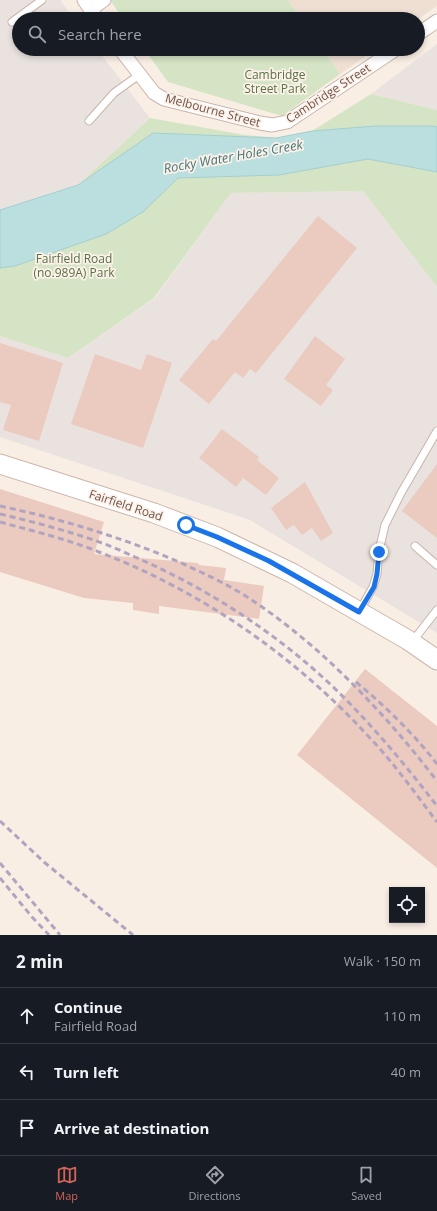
<!DOCTYPE html>
<meta charset="utf-8">
<style>
:root{--surface:#171b24;--page:#20242c;--text:#f1f3f6;--muted:#9ea1a6;--line:#363941;--accent:#d46358}
body{margin:0;font-family:"Open Sans",sans-serif;background:var(--page);color:var(--text)}
.controls{position:absolute;right:12px;bottom:12px;display:grid;overflow:hidden;border-radius:0px;box-shadow:0 2px 6px #0003}
.controls button{width:36px;height:36px;display:grid;place-items:center;padding:0;border:0;border-bottom:1px solid var(--line);background:var(--surface);color:var(--text);font:20px sans-serif}
.stop{position:absolute;width:12px;height:12px;margin:-9px;border:3px solid #1a73e8;border-radius:50%;background:#fff}
.stop.end{background:#1a73e8;border-color:#fff;box-shadow:0 1px 4px #0008}
.list{margin:0;padding:0;list-style:none}
h2{display:flex;justify-content:space-between;align-items:center;height:52px;margin:0;padding:0 16px;font-size:17px}
h2 small{font-size:13px;font-weight:400;color:var(--muted)}
.list li{display:grid;grid-template-columns:26px 1fr auto;gap:12px;align-items:center;box-sizing:border-box;height:56px;padding:0 16px;border-top:1px solid var(--line)}
.list b{display:block;font-size:15px;white-space:nowrap}
.list p{margin:0;font-size:13px;white-space:nowrap;color:var(--muted)}
.list em{font-size:13px;font-style:normal;color:var(--muted)}
.icon{flex:none;width:22px;height:22px;fill:none;stroke:currentColor;stroke-width:2;stroke-linecap:round;stroke-linejoin:round}
.map{position:relative;flex:none;width:437px;height:935px;overflow:hidden}
.search{position:absolute;background:var(--surface);box-shadow:0 2px 6px #0003;left:12px;right:12px;top:12px;height:44px;display:flex;align-items:center;gap:10px;box-sizing:border-box;padding:0 14px;border-radius:22px;color:var(--muted);font-size:15px}
.sheet{height:220px;background:var(--surface)}
nav{display:flex;justify-content:space-around;align-items:center;box-sizing:border-box;height:56px;border-top:1px solid var(--line);background:var(--surface);font-size:11px;color:var(--muted)}
nav a{display:grid;justify-items:center;gap:2px}
nav .on{color:var(--accent)}
.map>svg:first-child{display:block}
.residential{fill:#efdfd3}
.industrial{fill:#e9e2de}
.green{fill:#d5e4c4}
.water{fill:#bbdfdf;stroke:#a3cfd0}
.building{fill:#ebcabf}
.lines{fill:none;stroke-linecap:round;stroke-linejoin:round}
.service-casing{stroke:#c8b5ac;stroke-width:9}
.minor-casing{stroke:#c8b5ac;stroke-width:15}
.secondary-casing{stroke:#cdb6ad;stroke-width:21}
.service{stroke:#fff;stroke-width:7}
.minor{stroke:#fff;stroke-width:13}
.secondary{stroke:#fff;stroke-width:19}
.rail{stroke:#b0a4c0;stroke-width:3;stroke-dasharray:6 4;stroke-linecap:butt}
.route{stroke:#1a73e8;stroke-width:5}
.labels{text-anchor:middle;dominant-baseline:central;stroke-width:3.5;stroke-linejoin:round;paint-order:stroke}
.park-label{font-size:12px;fill:#597247;stroke:#fcf2e9}
.street-label{font-size:12px;fill:#6e544d;stroke:#fcf2e9}
.water-label{font-size:13px;font-style:italic;fill:#477678;stroke:#fcf2e9}
</style>
<div class="map">
<svg width="437" height="935" viewBox="0 0 437 935">
<rect width="100%" height="100%" fill="#f9eee4"/>
<path class="residential" d="M288 0H437V6L418 19H301Z
M323 49H376L340 74Z"/>
<path class="industrial" d="M0 0H60L74 19H19V49H97L150 118 76 187 0 211Z
M437 44V110L371 94Z
M363 191 437 287V633L250 520 0 437V336L68 358 155 298 231 193Z"/>
<path class="green" d="M110 0H288L301 19H123Z
M144 49H323L340 74 282 116 168 82Z
M371 94 437 110V287L363 191 231 193 154 298 68 358 0 336V211L76 187 150 118 245 135 276 138 312 131Z"/>
<path class="water" d="M376 126H434L437 127V172L368 159 279 175 178 178 143 212 106 234 15 266 0 268V210L78 185 153 133 276 138 312 131Z"/>
<path class="building" d="M318 216 357 248 256 373 250 369 243 378 235 372 209 404 179 380 213 339 216 341Z
M315 336 345 359 326 385 333 390 321 406 284 379Z
M0 343 63 363 39 441 3 430 11 405 0 402Z
M95 354 141 370 147 354 172 363 143 448 71 424Z
M222 429 259 457 257 460 279 478 266 495 243 478 236 487 199 458Z
M437 464V538L402 511Z
M305 482 333 533 321 541 312 528 302 535 294 525 286 530 271 508Z
M0 489 104 522 94 554 198 563 199 565 226 568 224 580 264 586 259 619 159 606V614L133 610V603L84 598 0 572Z
M365 669 437 726V868L297 755Z"/>
<g class="lines">
<defs>
<path id="service" d="M12 22 42 0
M89 121 114 93 139 75
M415 546 437 565
M360 610 373 587 377 574 379 551 385 525 401 493 437 431
M412 642 437 610"/>
<path id="minor" d="M84 0 97 19
M90 10 104 0
M418 34 437 21
M120 49 154 93 164 99 260 123 272 125 287 122 396 49"/>
<path id="secondary" d="M0 464 154 513 217 537 292 573 408 640 437 660"/>
</defs>
<use href="#service" class="service-casing"/>
<use href="#minor" class="minor-casing"/>
<use href="#secondary" class="secondary-casing"/>
<use href="#service" class="service"/>
<use href="#minor" class="minor"/>
<use href="#secondary" class="secondary"/>
<path class="rail" d="M0 506C61 519 121 537 179 562 201 572 223 582 244 595 318 642 384 712 437 781
M0 514C34 522 69 531 102 543 113 547 124 552 135 557 206 588 272 630 329 683 369 721 404 763 437 806
M0 522C33 531 67 539 99 552 201 591 295 656 369 737 394 763 415 793 437 822
M356 682C385 706 413 733 437 764
M0 821 44 862 133 935
M0 863 60 935
M0 878 32 917 49 935"/>
</g>
<g class="lines">
<path class="route" d="M186 525 217 537 269 561 359 612 374 587 377 574 379 552"/>
</g>
<g class="labels">
<g class="park-label">
<text x="275" y="74">Cambridge<tspan x="275" dy="14">Street Park</tspan></text>
<text x="74" y="258">Fairfield Road<tspan x="74" dy="14">(no.989A) Park</tspan></text>
</g>
<g class="street-label">
<text transform="translate(328 93) rotate(-33)">Cambridge Street</text>
<text transform="translate(213 110) rotate(15)">Melbourne Street</text>
<text transform="translate(126 505) rotate(18)">Fairfield Road</text>
</g>
<g class="water-label">
<text transform="translate(233 156) rotate(-10)">Rocky Water Holes Creek</text>
</g>
</g>
</svg>
<div class="controls">
<button><svg class="icon" aria-label="locate" viewBox="0 0 24 24"><circle cx="12" cy="12" r="6"/><path d="M12 2v4M12 18v4M2 12h4M18 12h4"/></svg></button>
</div>
<div class="stop" style="left:186px;top:525px"></div>
<div class="stop end" style="left:379px;top:552px"></div>
<div class="search"><svg class="icon" aria-label="search" viewBox="0 0 24 24"><circle cx="10" cy="10" r="6"/><path d="M15 15l6 6"/></svg>Search here</div>
</div>
<section class="sheet">
<h2>2 min<small>Walk · 150 m</small></h2>
<ul class="list">
<li><svg class="icon" aria-label="ahead" viewBox="0 0 24 24"><path d="M12 20V5M6 11l6-6 6 6"/></svg><div><b>Continue</b><p>Fairfield Road</p></div><em>110 m</em></li>
<li><svg class="icon" aria-label="left" viewBox="0 0 24 24"><path d="M17 20v-9H6M10 6l-5 5 5 5"/></svg><div><b>Turn left</b></div><em>40 m</em></li>
<li><svg class="icon" aria-label="arrive" viewBox="0 0 24 24"><path d="M6 21V4h12l-3 4 3 4H6"/></svg><div><b>Arrive at destination</b></div></li>
</ul>
</section>
<nav>
<a class="on"><svg class="icon" aria-label="map" viewBox="0 0 24 24"><path d="M3 6l6-2 6 2 6-2v14l-6 2-6-2-6 2zM9 4v14M15 6v14"/></svg>Map</a>
<a><svg class="icon" aria-label="directions" viewBox="0 0 24 24"><path d="M12 3l9 9-9 9-9-9zM9 14v-3h6M13 9l2 2-2 2"/></svg>Directions</a>
<a><svg class="icon" aria-label="saved" viewBox="0 0 24 24"><path d="M7 4h10v16l-5-4-5 4z"/></svg>Saved</a>
</nav>
